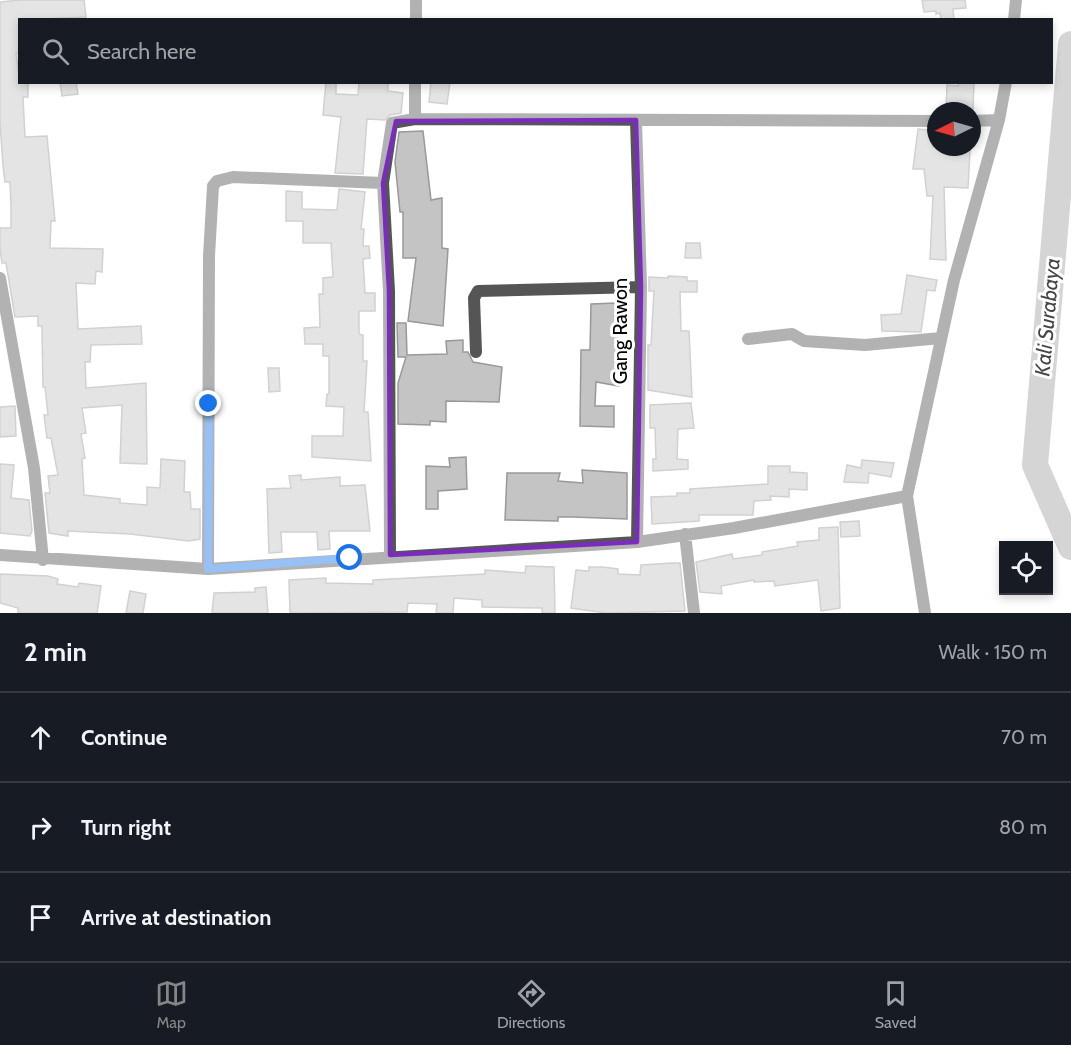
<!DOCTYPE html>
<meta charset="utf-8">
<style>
:root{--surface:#171b24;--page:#242831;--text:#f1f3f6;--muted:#9ea1a6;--line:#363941;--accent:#858687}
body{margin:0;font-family:Cabin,sans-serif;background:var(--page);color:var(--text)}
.controls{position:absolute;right:18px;bottom:18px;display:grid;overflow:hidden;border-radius:0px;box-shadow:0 3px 9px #0003}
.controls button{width:54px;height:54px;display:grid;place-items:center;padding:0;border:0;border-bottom:2px solid var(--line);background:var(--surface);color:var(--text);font:30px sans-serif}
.compass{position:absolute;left:927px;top:102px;width:54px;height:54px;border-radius:50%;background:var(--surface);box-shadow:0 3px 9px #0003;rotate:265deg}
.stop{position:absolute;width:18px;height:18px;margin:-14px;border:4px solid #1a73e8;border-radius:50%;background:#fff}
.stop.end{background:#1a73e8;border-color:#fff;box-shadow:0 2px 6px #0008}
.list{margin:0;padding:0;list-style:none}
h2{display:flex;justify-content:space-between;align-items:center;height:78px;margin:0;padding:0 24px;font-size:26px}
h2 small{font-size:20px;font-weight:400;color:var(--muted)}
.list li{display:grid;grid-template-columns:39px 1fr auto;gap:18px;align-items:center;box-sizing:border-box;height:90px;padding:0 24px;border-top:2px solid var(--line)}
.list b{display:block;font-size:22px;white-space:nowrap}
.list em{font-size:20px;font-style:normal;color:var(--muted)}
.icon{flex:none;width:33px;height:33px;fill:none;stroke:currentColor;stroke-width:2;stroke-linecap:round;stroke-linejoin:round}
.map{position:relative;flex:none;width:1071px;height:613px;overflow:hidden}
.search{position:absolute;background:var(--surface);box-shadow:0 3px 9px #0003;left:18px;right:18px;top:18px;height:66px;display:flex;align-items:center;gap:15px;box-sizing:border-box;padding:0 21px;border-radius:0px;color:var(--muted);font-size:22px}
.sheet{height:348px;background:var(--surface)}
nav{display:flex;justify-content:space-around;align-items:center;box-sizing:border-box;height:84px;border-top:2px solid var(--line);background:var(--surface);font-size:16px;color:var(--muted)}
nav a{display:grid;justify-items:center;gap:3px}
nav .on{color:var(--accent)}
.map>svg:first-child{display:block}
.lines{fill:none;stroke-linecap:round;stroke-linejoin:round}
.river{stroke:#a3a3a3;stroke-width:26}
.building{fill:#c4c4c4;stroke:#999;stroke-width:1.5}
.street{stroke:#555;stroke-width:12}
.route{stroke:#1a73e8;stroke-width:8}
.marked{fill:none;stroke:#7b2cbf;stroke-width:4.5;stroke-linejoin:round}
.labels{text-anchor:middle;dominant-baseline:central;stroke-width:6;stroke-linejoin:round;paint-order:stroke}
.street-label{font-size:20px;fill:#000;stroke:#fff}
.water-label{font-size:21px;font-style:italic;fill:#444;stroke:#fff}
</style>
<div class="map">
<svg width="1071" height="613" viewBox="0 0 1071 613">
<rect width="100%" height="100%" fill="#fff"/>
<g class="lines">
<path class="river" d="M1071 44 1035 465 1071 547"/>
</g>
<path class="building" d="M21 0H84L86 17 20 20V53H16L20 82H28V97H23L25 137 47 136 55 221H51L50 248 103 249 102 272 96 271 95 284 76 283 78 329 141 326 142 344 91 345 90 362H85L86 388 146 383 147 464 120 463 122 405 82 408 86 433 81 434 85 458 82 459 84 495 120 499V503L147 505V487L160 488 161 459 185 461 184 492H190L191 509H200V539L189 541 130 534 68 531V536L49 533 45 493H50L48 476 58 475 51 438H47L44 415H48L45 387H43L42 326H38V316L15 317 6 263H2L0 250V228H11V206L10 182H5L3 166 0 122V2Z
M922 0H965L966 8 953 9 954 20H941L940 13 936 14V11L924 12Z
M60 82H76L78 94 62 96Z
M326 82H336V94L358 95 359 82H388V91L403 93 401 113 390 115 385 120 367 119 363 174 335 173 341 117 323 115Z
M431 82H450L447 104 429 102Z
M958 82H974L973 111H946L947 85 958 86Z
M918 129 936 131V147L970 150 968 188 944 187 946 260 930 259 933 196H927L924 169H913Z
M423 131 431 200 442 198V248L448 249 443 326 408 321 416 258H403V212H400L395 162 399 132Z
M339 189 365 192 361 229H364L363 246H369L370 258 363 259 365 293H375V311H359V334L363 335V361H367L364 412H368L371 461 312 457V436H343L344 407 326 406 327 394H329V356H323V344H305L304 328 320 327 319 294H323V278L333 277 331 243H303V221H286V191L302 192V209L337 210Z
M686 243H700L701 258H685Z
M907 275 937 280 935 291 927 290 921 332 882 331 881 315 901 314Z
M668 276 687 277V281H697V292H680L681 331H689L692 397 648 390V345H651L654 291H649V277L668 278Z
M616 303 619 386 596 382 595 406H614V427L580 426 581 350H590L591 304Z
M397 323H406L407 355 447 354 446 341 463 340V352H468L473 362 502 367 499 402 446 401V422L430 421V425L398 424V383L406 357H398Z
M268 368H279L280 391 269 392Z
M691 403 694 428 678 429 677 459 688 460V469L653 471V459H656L655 428H650V405Z
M15 406 16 436 0 437V407Z
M466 457 467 489 438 491V509H426V466L450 467 449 458Z
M862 460 894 463 891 477 869 473 868 483 844 482 847 465 861 468Z
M0 464 14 465 11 498 29 500 32 531 30 536 0 533Z
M768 466H790V472L807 473V490L789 489V497L770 496 771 500 754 501 753 515H699V521L652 524 651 497 677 496V493H690V489L768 484Z
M582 470 627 473V519L573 517H558V521L505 520 507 473H560L558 481 583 483Z
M301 475V480L340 477V486L365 485 370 531H329L330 549 318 550 317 532H281L282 552 269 553 267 489 291 488 289 476Z
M859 521 860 536 841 537 840 522Z
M838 527 840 608 821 611 818 580 775 586 774 581 754 582V580L721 586 722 594 700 592 696 562 732 554 733 559 762 555V552L798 546 797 542 819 540V528Z
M672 563H680L685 611 606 613 571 608 576 570 589 571V567H602L618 569V574L640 575 641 565Z
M526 566 554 567 555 613H542V608L482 607V600L454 598 453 613H436L437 604 408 603 407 612 290 613 289 580 326 578V583L373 584V580L485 574V570L525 573Z
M0 574 48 576 58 579 57 584 78 587 79 583 101 586 97 613H18V608L0 603Z
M266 587 268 613H212L214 593 255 592V588Z
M130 591 146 594 143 613H126Z"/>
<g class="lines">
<path class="street" d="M416 20V0
M1014 20 1016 0
M415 119V82
M636 120 641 287 637 542
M972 121 999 120
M0 278 34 468 43 560
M748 339 792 334 804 341 865 345 941 338
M476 352 474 298 478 291 641 287
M685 534 694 613
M0 555 208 569 637 542 734 528 907 496
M390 555 389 291 383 183 392 123 415 119 936 121
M208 569 209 256 213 186 217 181 233 177 383 183
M925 613 907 496 954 280 999 120 1006 82"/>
</g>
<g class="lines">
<path class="route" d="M209 404 208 569 350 558"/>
</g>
<path d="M0 0H1071V613H0ZM636 120 641 287 637 542 390 555 389 291 383 183 396 121Z" fill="#fff" fill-opacity=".55" fill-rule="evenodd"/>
<path class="marked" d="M636 120 641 287 637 542 390 555 389 291 383 183 396 121Z"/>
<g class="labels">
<g class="street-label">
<text transform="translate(620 331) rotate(-90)">Gang Rawon</text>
</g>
<g class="water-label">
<text transform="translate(1047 317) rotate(-85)">Kali Surabaya</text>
</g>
</g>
</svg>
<div class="controls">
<button><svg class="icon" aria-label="locate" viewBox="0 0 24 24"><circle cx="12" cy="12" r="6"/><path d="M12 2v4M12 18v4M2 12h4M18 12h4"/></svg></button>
</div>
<svg class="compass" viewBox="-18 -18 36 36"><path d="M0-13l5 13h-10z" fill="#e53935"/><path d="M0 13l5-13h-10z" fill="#9ea1a6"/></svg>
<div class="stop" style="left:350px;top:558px"></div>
<div class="stop end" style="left:209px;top:404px"></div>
<div class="search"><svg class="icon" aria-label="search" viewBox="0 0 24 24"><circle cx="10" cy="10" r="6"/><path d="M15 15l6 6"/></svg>Search here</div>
</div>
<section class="sheet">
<h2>2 min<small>Walk · 150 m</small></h2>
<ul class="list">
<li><svg class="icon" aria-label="ahead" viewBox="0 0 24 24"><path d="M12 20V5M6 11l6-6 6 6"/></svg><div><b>Continue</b></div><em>70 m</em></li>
<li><svg class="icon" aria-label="right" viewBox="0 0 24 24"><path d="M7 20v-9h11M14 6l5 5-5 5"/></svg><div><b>Turn right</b></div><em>80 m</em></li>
<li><svg class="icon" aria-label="arrive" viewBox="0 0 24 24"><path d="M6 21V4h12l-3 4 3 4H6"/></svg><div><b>Arrive at destination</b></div></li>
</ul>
</section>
<nav>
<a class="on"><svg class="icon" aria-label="map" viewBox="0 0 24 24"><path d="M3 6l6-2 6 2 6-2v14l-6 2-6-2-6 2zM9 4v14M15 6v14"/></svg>Map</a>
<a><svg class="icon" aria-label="directions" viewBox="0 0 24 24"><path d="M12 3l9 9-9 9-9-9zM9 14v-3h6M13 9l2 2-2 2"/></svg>Directions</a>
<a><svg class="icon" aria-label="saved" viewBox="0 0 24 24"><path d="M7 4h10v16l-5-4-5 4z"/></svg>Saved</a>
</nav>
